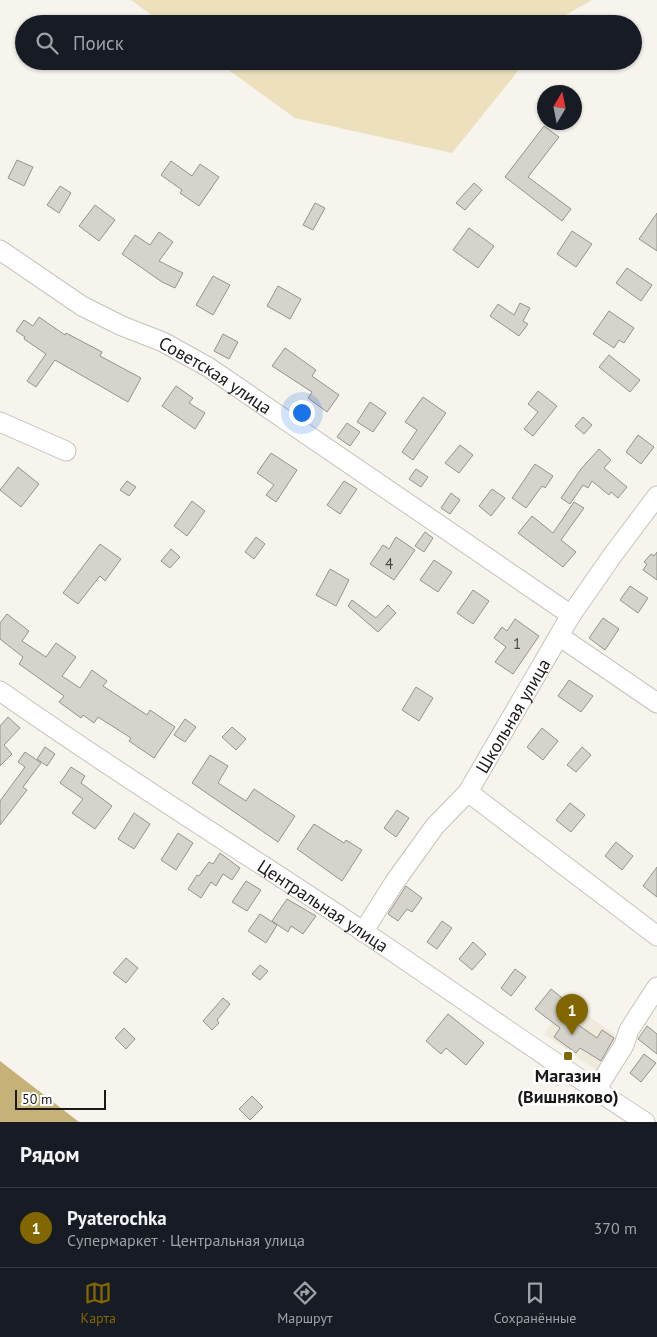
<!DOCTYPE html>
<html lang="ru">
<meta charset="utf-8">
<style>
:root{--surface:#171b24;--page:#20242c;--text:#f1f3f6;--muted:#9ea1a6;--line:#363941;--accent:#826700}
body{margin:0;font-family:"PT Sans",sans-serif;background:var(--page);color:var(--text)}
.compass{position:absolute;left:537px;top:85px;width:45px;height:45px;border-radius:50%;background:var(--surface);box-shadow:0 1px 4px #0004;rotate:10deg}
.scale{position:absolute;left:15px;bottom:12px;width:91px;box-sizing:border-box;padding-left:5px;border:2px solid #1a1917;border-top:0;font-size:14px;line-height:18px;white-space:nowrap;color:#1a1917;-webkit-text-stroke:4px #fff;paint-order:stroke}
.you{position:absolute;left:301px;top:412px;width:18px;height:18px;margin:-12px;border:4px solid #fff;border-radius:50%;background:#1a73e8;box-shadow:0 0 0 8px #1a73e833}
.badge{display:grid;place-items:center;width:32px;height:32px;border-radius:50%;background:var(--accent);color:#fff;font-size:16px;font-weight:700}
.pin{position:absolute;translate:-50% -41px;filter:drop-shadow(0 1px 2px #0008)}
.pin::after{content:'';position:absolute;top:26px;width:18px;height:15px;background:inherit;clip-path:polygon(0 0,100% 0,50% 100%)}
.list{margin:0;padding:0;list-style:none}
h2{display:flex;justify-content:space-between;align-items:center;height:65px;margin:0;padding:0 20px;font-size:21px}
h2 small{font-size:16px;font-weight:400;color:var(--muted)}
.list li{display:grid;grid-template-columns:32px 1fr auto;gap:15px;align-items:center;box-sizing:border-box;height:80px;padding:0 20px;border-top:1px solid var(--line)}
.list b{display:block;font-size:19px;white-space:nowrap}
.list p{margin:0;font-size:16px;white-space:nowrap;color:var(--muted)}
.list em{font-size:16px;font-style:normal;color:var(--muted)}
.icon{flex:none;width:28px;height:28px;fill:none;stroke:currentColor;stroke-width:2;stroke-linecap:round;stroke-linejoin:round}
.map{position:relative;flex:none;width:657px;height:1122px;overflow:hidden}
.search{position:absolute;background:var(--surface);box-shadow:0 1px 4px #0004;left:15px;right:15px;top:15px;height:55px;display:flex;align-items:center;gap:12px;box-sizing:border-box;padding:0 18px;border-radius:28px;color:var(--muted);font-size:19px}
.sheet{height:145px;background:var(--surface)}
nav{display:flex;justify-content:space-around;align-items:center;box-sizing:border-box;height:70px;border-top:1px solid var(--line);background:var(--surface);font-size:14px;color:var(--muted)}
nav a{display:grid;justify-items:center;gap:2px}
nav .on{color:var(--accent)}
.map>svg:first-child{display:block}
.built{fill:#efeadb}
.green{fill:#ece0bd}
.forest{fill:#c6b278}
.building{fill:#d5d3cb;stroke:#96938c}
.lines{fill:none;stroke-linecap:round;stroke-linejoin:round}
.minor-casing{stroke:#c5c3bb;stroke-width:21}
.minor{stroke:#fff;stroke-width:19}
.poi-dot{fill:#826700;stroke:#fff;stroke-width:2}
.labels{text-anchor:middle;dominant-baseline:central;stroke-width:5;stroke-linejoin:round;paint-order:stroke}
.number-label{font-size:15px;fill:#494844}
.street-label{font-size:18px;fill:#1a1917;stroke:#fff}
.poi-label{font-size:18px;font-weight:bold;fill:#1a1917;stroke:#fff}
</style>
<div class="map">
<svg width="657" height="1122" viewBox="0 0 657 1122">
<rect width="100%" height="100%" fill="#f7f4ed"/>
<path class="built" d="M568 1001 623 1041 600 1073 544 1034Z"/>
<path class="green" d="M131 0H592L562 17 556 24H164Z
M216 61H526L452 153 295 118Z"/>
<path class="forest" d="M0 1061 79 1122H0Z"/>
<path class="building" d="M544 126 559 137 528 177 571 209 562 221 505 177Z
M17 160 33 167 24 186 8 178Z
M171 161 192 176 200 164 219 177 199 206 180 193 182 190 161 175Z
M474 183 482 190 465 210 456 203Z
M60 186 71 193 59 213 47 205Z
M315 203 325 208 313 230 303 225Z
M95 205 115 220 99 241 79 226Z
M657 213V251L639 239Z
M469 228 494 246 478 268 453 250Z
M572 231 592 244 576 267 557 254Z
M159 232 173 242 159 261 183 273 175 288 162 282 122 254 135 235 150 245Z
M627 268 652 285 641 301 616 283Z
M213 276 230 285 213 315 196 305Z
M278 286 301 299 290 319 267 306Z
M520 303 530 308 523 321 528 324 519 336 490 316 498 304 514 315Z
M609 311 634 328 624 343 619 340 614 348 593 334Z
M39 317 65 335 66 333 102 352 100 356 141 378 128 402 55 360 36 387 27 381 46 354 24 339 25 337 16 331 24 320 33 326Z
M223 334 238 342 229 359 214 351Z
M285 348 316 370 312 376 339 395 327 412 308 398 312 392 272 366Z
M609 355 640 380 630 392 599 367Z
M176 386 193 398 189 403 205 413 195 429 162 406Z
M538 391 557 406 533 436 524 429 538 412 528 404Z
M423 397 446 413 413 460 402 452 417 430 405 422Z
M370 402 386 413 373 432 357 422Z
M583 417 592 425 584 434 575 426Z
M347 423 360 432 350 446 337 437Z
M638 435 654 447 641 464 626 452Z
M460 445 473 455 459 473 445 463Z
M599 449 611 460 604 468 627 487 618 498 611 492 609 495 592 481 588 488 583 485 570 504 561 498 581 469Z
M271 453 297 470 276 502 266 495 274 485 257 473Z
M535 464 553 476 545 488 542 486 526 508 512 498Z
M18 467 39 484 21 507 0 490Z
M416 469 428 477 421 487 409 479Z
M127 481 136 487 129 496 120 490Z
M344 481 357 489 340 514 327 505Z
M492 489 505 498 491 516 479 506Z
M451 493 460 500 450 514 441 508Z
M192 501 205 511 187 536 174 526Z
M574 502 584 508 561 540 576 552 563 567 518 533 532 516 553 533Z
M425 532 433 538 424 552 415 546Z
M256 537 265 544 254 559 245 552Z
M396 537 415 550 394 580 370 564 383 545 389 549Z
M100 544 121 559 105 581 100 576 78 604 63 593Z
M171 549 180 557 170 568 161 561Z
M657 552V580L643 570 647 564 644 562 651 554 654 556Z
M434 560 452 572 438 592 420 580Z
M330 569 349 580 336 606 316 595Z
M630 586 648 598 638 613 620 600Z
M473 590 489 601 473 624 457 613Z
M352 600 376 618 388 605 396 613 378 632 348 606Z
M7 614 29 631 22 641 46 657 56 643 76 657 62 676 80 688 92 670 107 681 103 686 147 715 150 710 175 727 154 758 129 741 131 738 98 717 94 723 83 715 81 718 59 702 64 696 19 664 23 657 0 639V623Z
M603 618 619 629 605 650 589 638Z
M515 619 539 636 513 674 495 662 506 647 494 638 502 627 507 631Z
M569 680 593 696 581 712 558 696Z
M416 687 433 698 419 721 402 710Z
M8 717 20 728 4 745 12 754 0 766V726Z
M185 719 196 727 185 742 174 735Z
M232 727 246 739 236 750 222 737Z
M542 728 558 741 543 760 527 747Z
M45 747 55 754 47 766 37 759Z
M582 747 591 755 576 772 567 765Z
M25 752 41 763 23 787 27 790 0 825V801L25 767 18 762Z
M210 755 228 766 218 783 246 801 254 789 295 816 278 842 192 783Z
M71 767 85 776 81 783 112 806 95 829 72 813 83 799 60 783Z
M570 803 585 815 571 832 556 820Z
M397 810 409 818 396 837 384 828Z
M134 813 150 824 134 849 118 839Z
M314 824 344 843 346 840 362 850 342 881 297 849Z
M178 833 193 843 176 870 161 860Z
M616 842 633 856 622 870 605 856Z
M220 853 240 868 232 880 223 874 216 886 211 882 201 898 188 889 197 875 199 876 209 862 213 864Z
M657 867V897L643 886Z
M246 881 261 890 247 911 232 902Z
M406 886 422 898 412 912 407 909 398 921 388 914Z
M287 899 316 916 303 934 291 926 288 932 272 921Z
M260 914 277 925 266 943 248 931Z
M442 921 452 928 437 949 427 942Z
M473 942 486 954 472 970 459 959Z
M126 958 138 968 126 983 113 973Z
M260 965 268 971 260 980 252 974Z
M515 969 526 977 511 996 501 988Z
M551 989 566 1001 558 1011 597 1038 602 1030 614 1038 601 1061 580 1048 576 1053 554 1037 560 1028 535 1009Z
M223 998 230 1004 217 1020 219 1023 212 1030 203 1021Z
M448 1014 484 1043 466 1065 446 1048 441 1054 426 1041Z
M647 1026 657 1034V1054L638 1039Z
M124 1028 135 1039 126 1049 115 1038Z
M644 1054 656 1063 641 1082 630 1073Z
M252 1096 263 1107 250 1120 239 1109Z"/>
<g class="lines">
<defs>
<g id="minor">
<path id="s1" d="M0 250 82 306 122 326 163 342 208 367 571 615"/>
<path d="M0 422 66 451"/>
<path d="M559 636 657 703"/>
<path id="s2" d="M0 691C119 775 243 851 364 932 458 995 550 1061 645 1122"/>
<path d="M468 792 657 936"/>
<path id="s3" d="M363 932 394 883 435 826 468 792 571 615 612 556 657 496"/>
<path d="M596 1090 624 1045 629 1030 657 987"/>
</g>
</defs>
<use href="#minor" class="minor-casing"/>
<use href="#minor" class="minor"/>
</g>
<rect class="poi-dot" x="563" y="1051" width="10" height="10" rx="2.5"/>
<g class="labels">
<g class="number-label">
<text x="389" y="563">4</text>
<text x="517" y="643">1</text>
</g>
<g class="street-label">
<text stroke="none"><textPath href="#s1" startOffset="250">Советская улица</textPath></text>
<text stroke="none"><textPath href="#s3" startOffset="264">Школьная улица</textPath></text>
<text stroke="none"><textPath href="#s2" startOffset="388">Центральная улица</textPath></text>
</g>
<g class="poi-label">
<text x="568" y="1075">Магазин<tspan x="568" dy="21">(Вишняково)</tspan></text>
</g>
</g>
</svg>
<svg class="compass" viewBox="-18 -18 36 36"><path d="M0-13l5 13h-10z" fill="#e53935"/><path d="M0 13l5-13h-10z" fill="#9ea1a6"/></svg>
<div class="scale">50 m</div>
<div class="you"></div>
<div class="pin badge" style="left:572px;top:1035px">1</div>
<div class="search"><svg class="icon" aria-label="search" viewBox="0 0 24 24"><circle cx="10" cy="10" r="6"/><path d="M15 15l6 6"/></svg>Поиск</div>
</div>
<section class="sheet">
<h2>Рядом<small></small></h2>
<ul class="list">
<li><span class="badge">1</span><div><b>Pyaterochka</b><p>Супермаркет · Центральная улица</p></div><em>370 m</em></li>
</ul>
</section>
<nav>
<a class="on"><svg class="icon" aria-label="map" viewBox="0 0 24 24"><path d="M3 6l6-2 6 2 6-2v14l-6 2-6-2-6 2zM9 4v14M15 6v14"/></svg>Карта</a>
<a><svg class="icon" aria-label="directions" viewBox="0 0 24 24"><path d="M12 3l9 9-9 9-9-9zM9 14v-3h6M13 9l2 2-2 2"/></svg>Маршрут</a>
<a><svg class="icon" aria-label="saved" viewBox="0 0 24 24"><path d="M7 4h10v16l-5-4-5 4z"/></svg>Сохранённые</a>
</nav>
